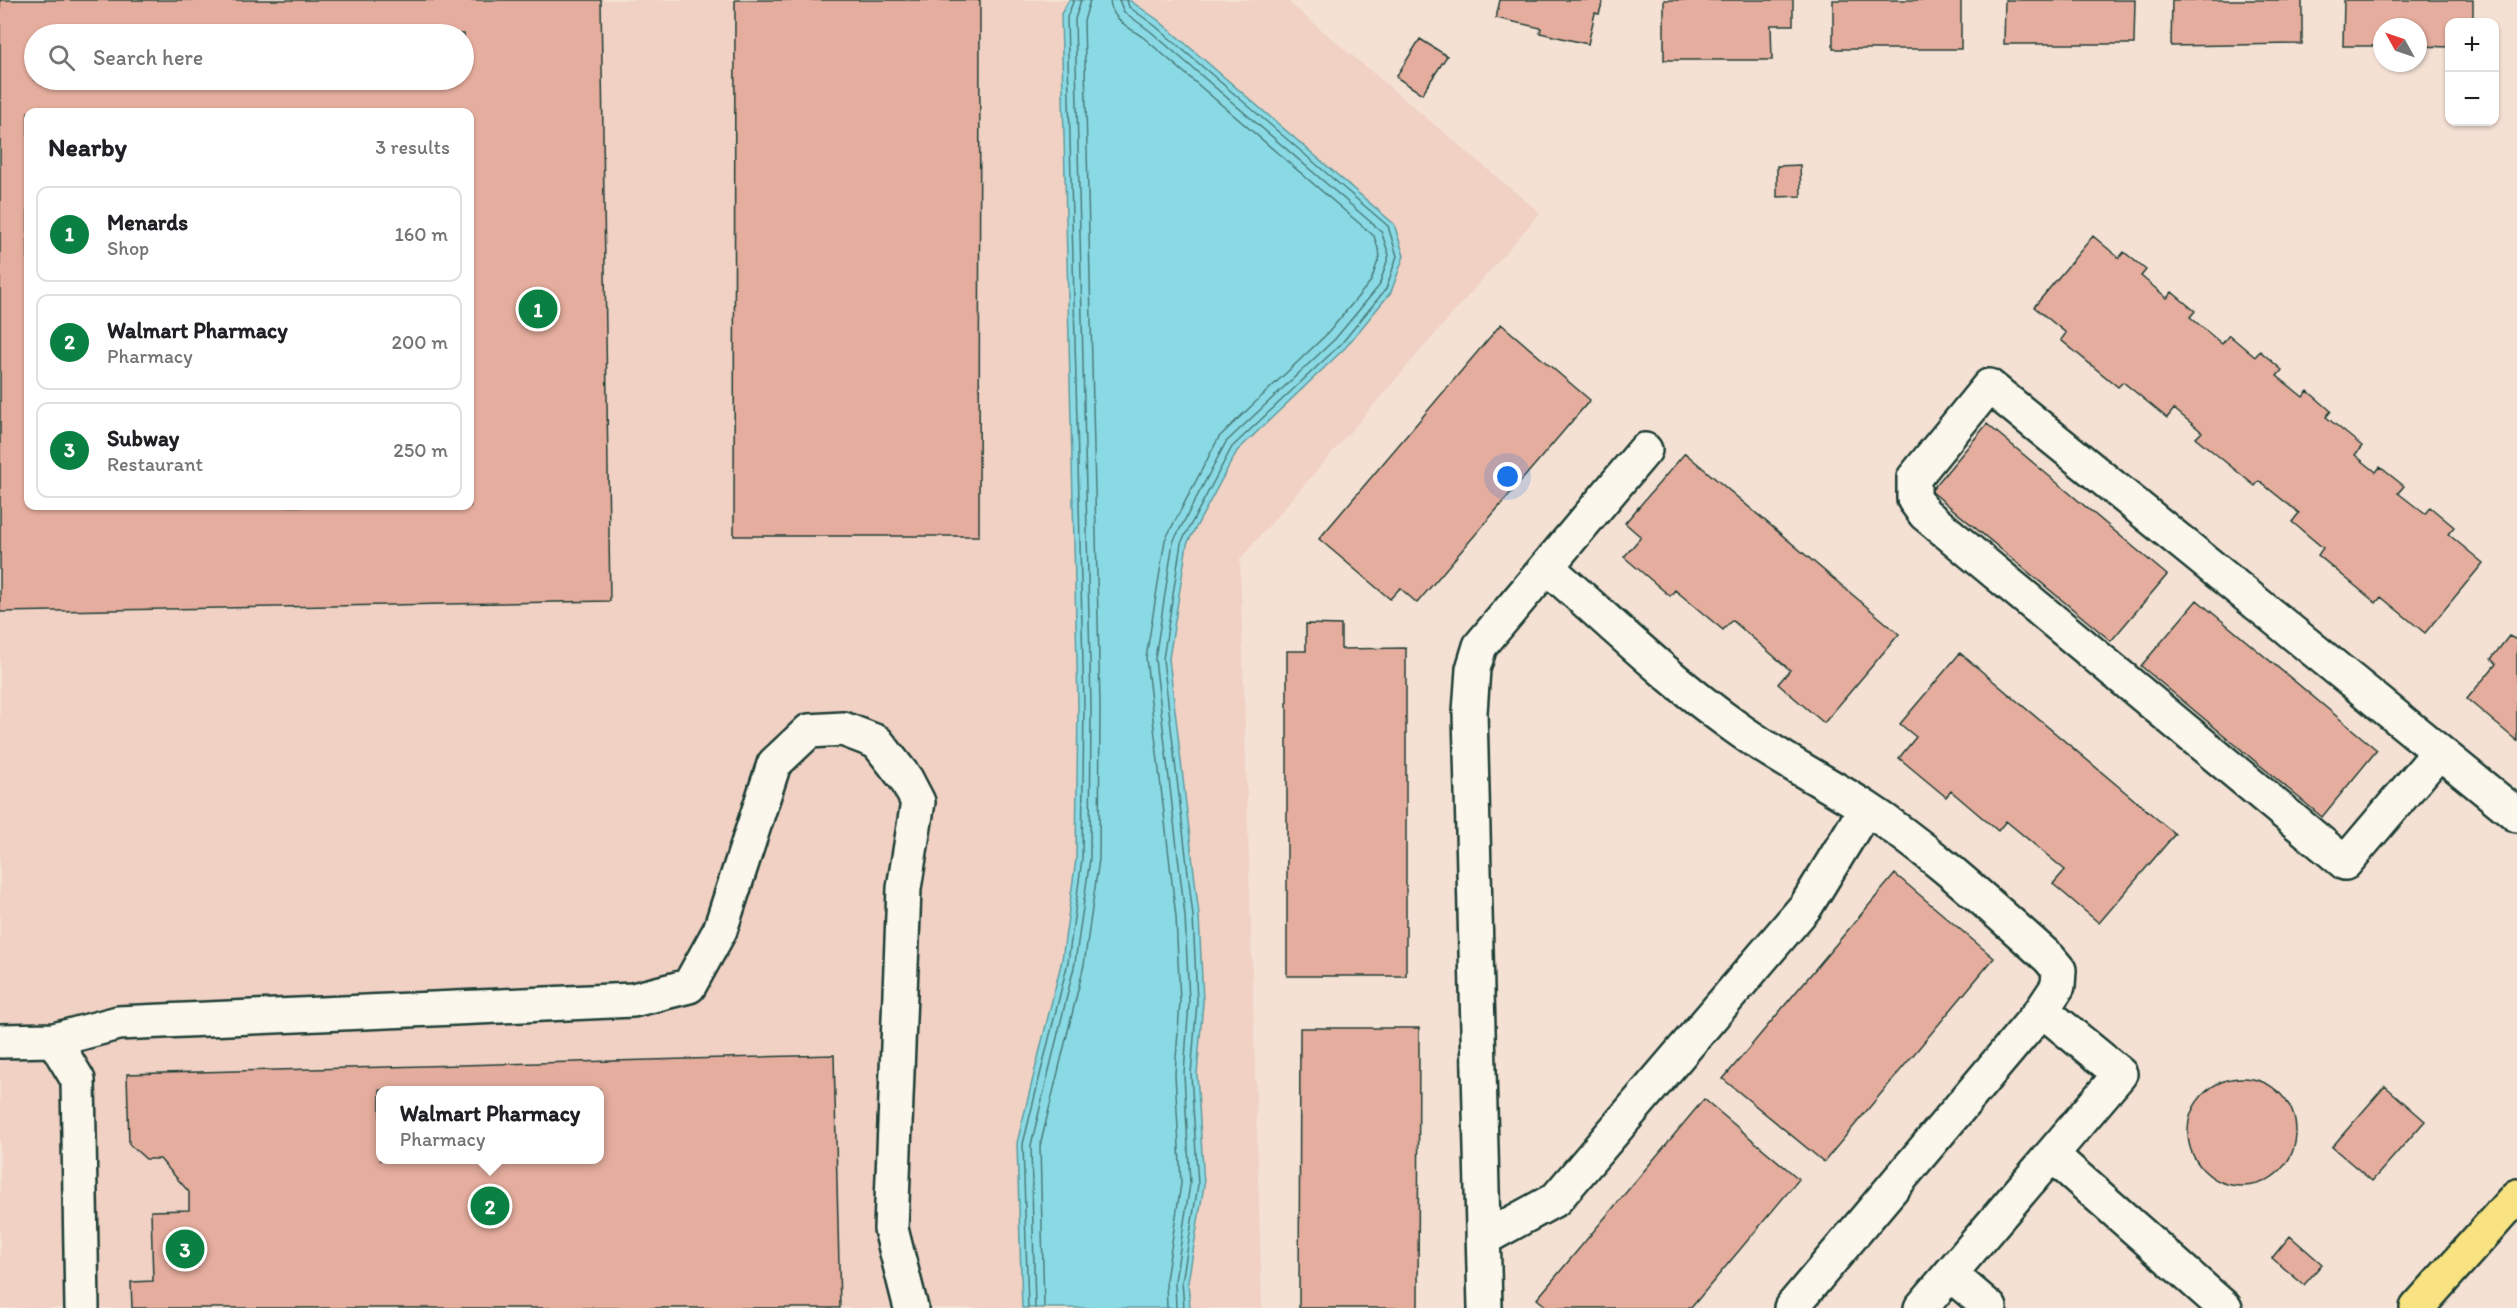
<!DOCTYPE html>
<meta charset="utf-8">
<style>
:root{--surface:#fff;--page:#f6f6f6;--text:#202124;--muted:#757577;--line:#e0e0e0;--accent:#0b8043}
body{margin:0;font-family:Itim,sans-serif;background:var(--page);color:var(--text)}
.controls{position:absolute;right:18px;top:18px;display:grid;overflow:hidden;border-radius:12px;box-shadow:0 2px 4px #0004}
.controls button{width:54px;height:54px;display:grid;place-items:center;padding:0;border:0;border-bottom:2px solid var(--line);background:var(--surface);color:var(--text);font:30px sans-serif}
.compass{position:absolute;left:2373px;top:18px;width:54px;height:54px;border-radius:50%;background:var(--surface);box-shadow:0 2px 4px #0004;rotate:310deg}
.you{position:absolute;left:1508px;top:477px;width:21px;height:21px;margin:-15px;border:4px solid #fff;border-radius:50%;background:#1a73e8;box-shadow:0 0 0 9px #1a73e833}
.badge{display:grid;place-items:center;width:39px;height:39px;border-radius:50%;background:var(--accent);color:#fff;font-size:20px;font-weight:700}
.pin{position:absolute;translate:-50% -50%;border:3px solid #fff;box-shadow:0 2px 6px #0006}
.popup{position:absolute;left:376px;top:1086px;width:228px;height:78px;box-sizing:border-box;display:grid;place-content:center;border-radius:12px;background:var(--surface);filter:drop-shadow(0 2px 4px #0005);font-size:20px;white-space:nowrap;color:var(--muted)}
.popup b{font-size:22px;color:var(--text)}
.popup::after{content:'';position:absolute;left:50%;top:100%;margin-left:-12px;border:12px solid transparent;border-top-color:var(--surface)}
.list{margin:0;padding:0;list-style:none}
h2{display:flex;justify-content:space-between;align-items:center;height:78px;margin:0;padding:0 24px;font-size:26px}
h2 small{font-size:20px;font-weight:400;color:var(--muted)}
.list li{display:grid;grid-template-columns:39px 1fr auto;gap:18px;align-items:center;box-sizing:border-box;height:96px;margin:0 12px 12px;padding:0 12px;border:2px solid var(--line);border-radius:12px}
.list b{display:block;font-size:22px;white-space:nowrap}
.list p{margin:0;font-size:20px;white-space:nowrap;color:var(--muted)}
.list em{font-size:20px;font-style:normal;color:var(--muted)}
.icon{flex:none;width:33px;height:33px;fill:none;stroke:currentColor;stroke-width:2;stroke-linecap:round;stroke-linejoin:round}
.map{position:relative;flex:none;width:2517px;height:1308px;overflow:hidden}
.search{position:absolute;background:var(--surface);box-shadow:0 2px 4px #0004;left:24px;top:24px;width:450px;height:66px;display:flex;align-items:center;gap:15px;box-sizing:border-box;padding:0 21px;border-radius:33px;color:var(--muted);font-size:22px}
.panel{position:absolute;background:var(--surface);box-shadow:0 2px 4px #0004;left:24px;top:108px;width:450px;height:402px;border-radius:12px}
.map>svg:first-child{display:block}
.built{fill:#f0d1c4;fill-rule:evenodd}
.water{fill:#8adae5;stroke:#5f9b9e;stroke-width:1.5}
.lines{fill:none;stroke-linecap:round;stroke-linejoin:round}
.shore{stroke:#4a7c7b;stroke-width:1.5}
.building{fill:#e5ad9d;stroke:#1f3d34;stroke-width:1.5;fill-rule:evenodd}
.minor-casing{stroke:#1f3d34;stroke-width:38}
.major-casing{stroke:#1f3d34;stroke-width:38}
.minor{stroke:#fbf7ec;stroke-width:33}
.major{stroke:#f8e281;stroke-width:33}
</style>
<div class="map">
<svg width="2517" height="1308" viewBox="0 0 2517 1308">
<rect width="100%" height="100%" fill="#f4e1d4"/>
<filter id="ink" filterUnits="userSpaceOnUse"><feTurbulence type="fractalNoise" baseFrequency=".0167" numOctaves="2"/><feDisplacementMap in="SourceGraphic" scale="12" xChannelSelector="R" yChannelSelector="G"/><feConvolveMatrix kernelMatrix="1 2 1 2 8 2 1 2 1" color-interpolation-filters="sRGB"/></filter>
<g filter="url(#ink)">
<path class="built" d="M0 0H1286L1540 213 1240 559 1262 1308H0ZM34 34H464V80H34ZM28 112H470V506H28ZM380 1090H600V1160H380Z"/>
<path class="water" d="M1069 0H1129L1158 20 1394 224 1404 256 1391 292 1345 348 1237 451 1187 544 1169 659 1199 915 1203 1002 1197 1074 1204 1185 1188 1282 1190 1308H1022L1017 1143 1062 960 1076 859 1078 705 1061 14Z"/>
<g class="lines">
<path class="shore" d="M1110 0C1111 20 1130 28 1144 38L1374 236 1380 255 1371 281 1328 333 1219 437 1165 540 1146 658 1176 917 1180 1002 1175 1074 1181 1184 1166 1280 1167 1308
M1119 0 1124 12 1150 31 1381 231 1389 255 1379 286 1335 339 1226 442 1173 542 1155 659 1185 916 1189 1002 1184 1074 1190 1184 1175 1281 1176 1308
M1127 0 1129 7 1154 25 1388 226 1397 256 1386 289 1341 344 1232 447 1181 543 1163 659 1193 916 1197 1002 1191 1074 1198 1185 1182 1282 1184 1308
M1028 1308 1023 1144 1068 962 1082 859 1084 705 1067 17 1074 0
M1035 1308 1031 1145 1075 963 1090 859 1091 705 1075 19 1081 0
M1044 1308 1040 1146 1084 965 1099 859 1100 705 1084 21 1090 0"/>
</g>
<path class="building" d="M0 0H601L610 601 0 612ZM34 34H464V80H34ZM28 112H470V506H28Z
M735 0H980L979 536H734Z
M1500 0H1603L1599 14 1595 13 1588 44 1540 33 1541 28 1496 18Z
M1664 0H1793V25H1771L1772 60H1664Z
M1833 0H1961V49H1833Z
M2005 0H2135L2134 44H2004Z
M2172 0H2302V44L2171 46Z
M2344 0H2473V22H2450V47L2418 46V27H2382V46H2343Z
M1420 39 1447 56 1422 94 1396 77Z
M1800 165 1801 196 1777 197V166Z
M2093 236 2119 258 2124 252 2146 270 2141 276 2167 298 2172 292 2195 311 2190 317 2222 344 2229 335 2255 357 2260 351 2282 370 2277 376 2303 397 2308 391 2331 411 2326 417 2362 446 2355 455 2376 472 2380 467 2404 486 2398 493 2425 514 2430 507 2454 527 2448 534 2483 563 2425 633 2381 597 2376 603 2318 555 2323 548 2292 522 2299 513 2259 481 2255 486 2196 438 2202 432 2174 409 2167 418 2123 382 2118 387 2061 340 2066 333 2034 307Z
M1501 324 1590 400 1417 603 1400 588 1390 599 1319 539Z
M1987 424 2167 575 2111 641 1931 491Z
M1685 453 1899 634 1824 723 1778 684 1790 670 1732 620 1723 630 1675 590 1670 596 1624 557 1641 537 1625 523Z
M2197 600 2377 750 2322 817 2141 666Z
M1306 624 1341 625V649L1406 648V976H1287V651H1306Z
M2509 636 2517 640V741L2467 699 2496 664 2491 659Z
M1960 653 2175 834 2099 923 2053 884 2065 870 2006 821 1998 831 1951 791 1946 797 1899 758 1916 737 1900 724Z
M1895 874 1994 958 1824 1162 1723 1079Z
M1300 1028H1419L1418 1308H1299Z
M834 1055 840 1308H132L131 1282 153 1281 151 1211 189 1210V1192L160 1159H146L129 1144 127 1074ZM380 1090H600V1160H380Z
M2188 1132a54 54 0 1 1 108 0a54 54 0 1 1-108 0Z
M2385 1086 2425 1121 2372 1181 2332 1147Z
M1704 1099 1799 1179 1691 1308H1548L1537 1299Z
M2290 1236 2322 1264 2304 1285 2272 1258Z"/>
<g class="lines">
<defs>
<path id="minor" d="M1547 567C1608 620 1668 679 1734 726 1776 757 1822 780 1866 808 1932 851 1990 906 2049 958L2059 970 2058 986 2042 1010 1791 1308
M2439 752 2345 863 1925 514 1914 499V478L1989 386 2517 815
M54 1040 118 1023 633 1000 689 986 720 930 774 764 809 731 843 729 877 742 906 779 918 802 904 888 891 1229 911 1308
M0 1041 54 1040 78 1080 82 1308
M2052 1155 2225 1308
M1483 1239 1556 1199 1806 906 1866 808
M1950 1274 1990 1308
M1485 1308 1470 712 1473 669 1480 646 1645 450
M1921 1308 2120 1074 2042 1010"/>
<path id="major" d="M2417 1308 2517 1196"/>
</defs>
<use href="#minor" class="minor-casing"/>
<use href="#major" class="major-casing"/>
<use href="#minor" class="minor"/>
<use href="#major" class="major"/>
</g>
</g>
</svg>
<div class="controls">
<button>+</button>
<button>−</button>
</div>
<svg class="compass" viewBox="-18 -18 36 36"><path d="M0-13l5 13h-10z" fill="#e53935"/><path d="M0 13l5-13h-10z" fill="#757577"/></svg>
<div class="you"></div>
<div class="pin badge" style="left:538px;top:309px">1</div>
<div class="pin badge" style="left:490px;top:1206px">2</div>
<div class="popup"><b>Walmart Pharmacy</b>Pharmacy</div>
<div class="pin badge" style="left:185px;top:1249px">3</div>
<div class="search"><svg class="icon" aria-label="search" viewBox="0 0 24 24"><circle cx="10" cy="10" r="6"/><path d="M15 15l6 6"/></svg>Search here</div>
<section class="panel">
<h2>Nearby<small>3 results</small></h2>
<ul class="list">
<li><span class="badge">1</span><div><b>Menards</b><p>Shop</p></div><em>160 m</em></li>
<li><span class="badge">2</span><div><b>Walmart Pharmacy</b><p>Pharmacy</p></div><em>200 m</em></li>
<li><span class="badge">3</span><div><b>Subway</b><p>Restaurant</p></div><em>250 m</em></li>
</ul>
</section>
</div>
